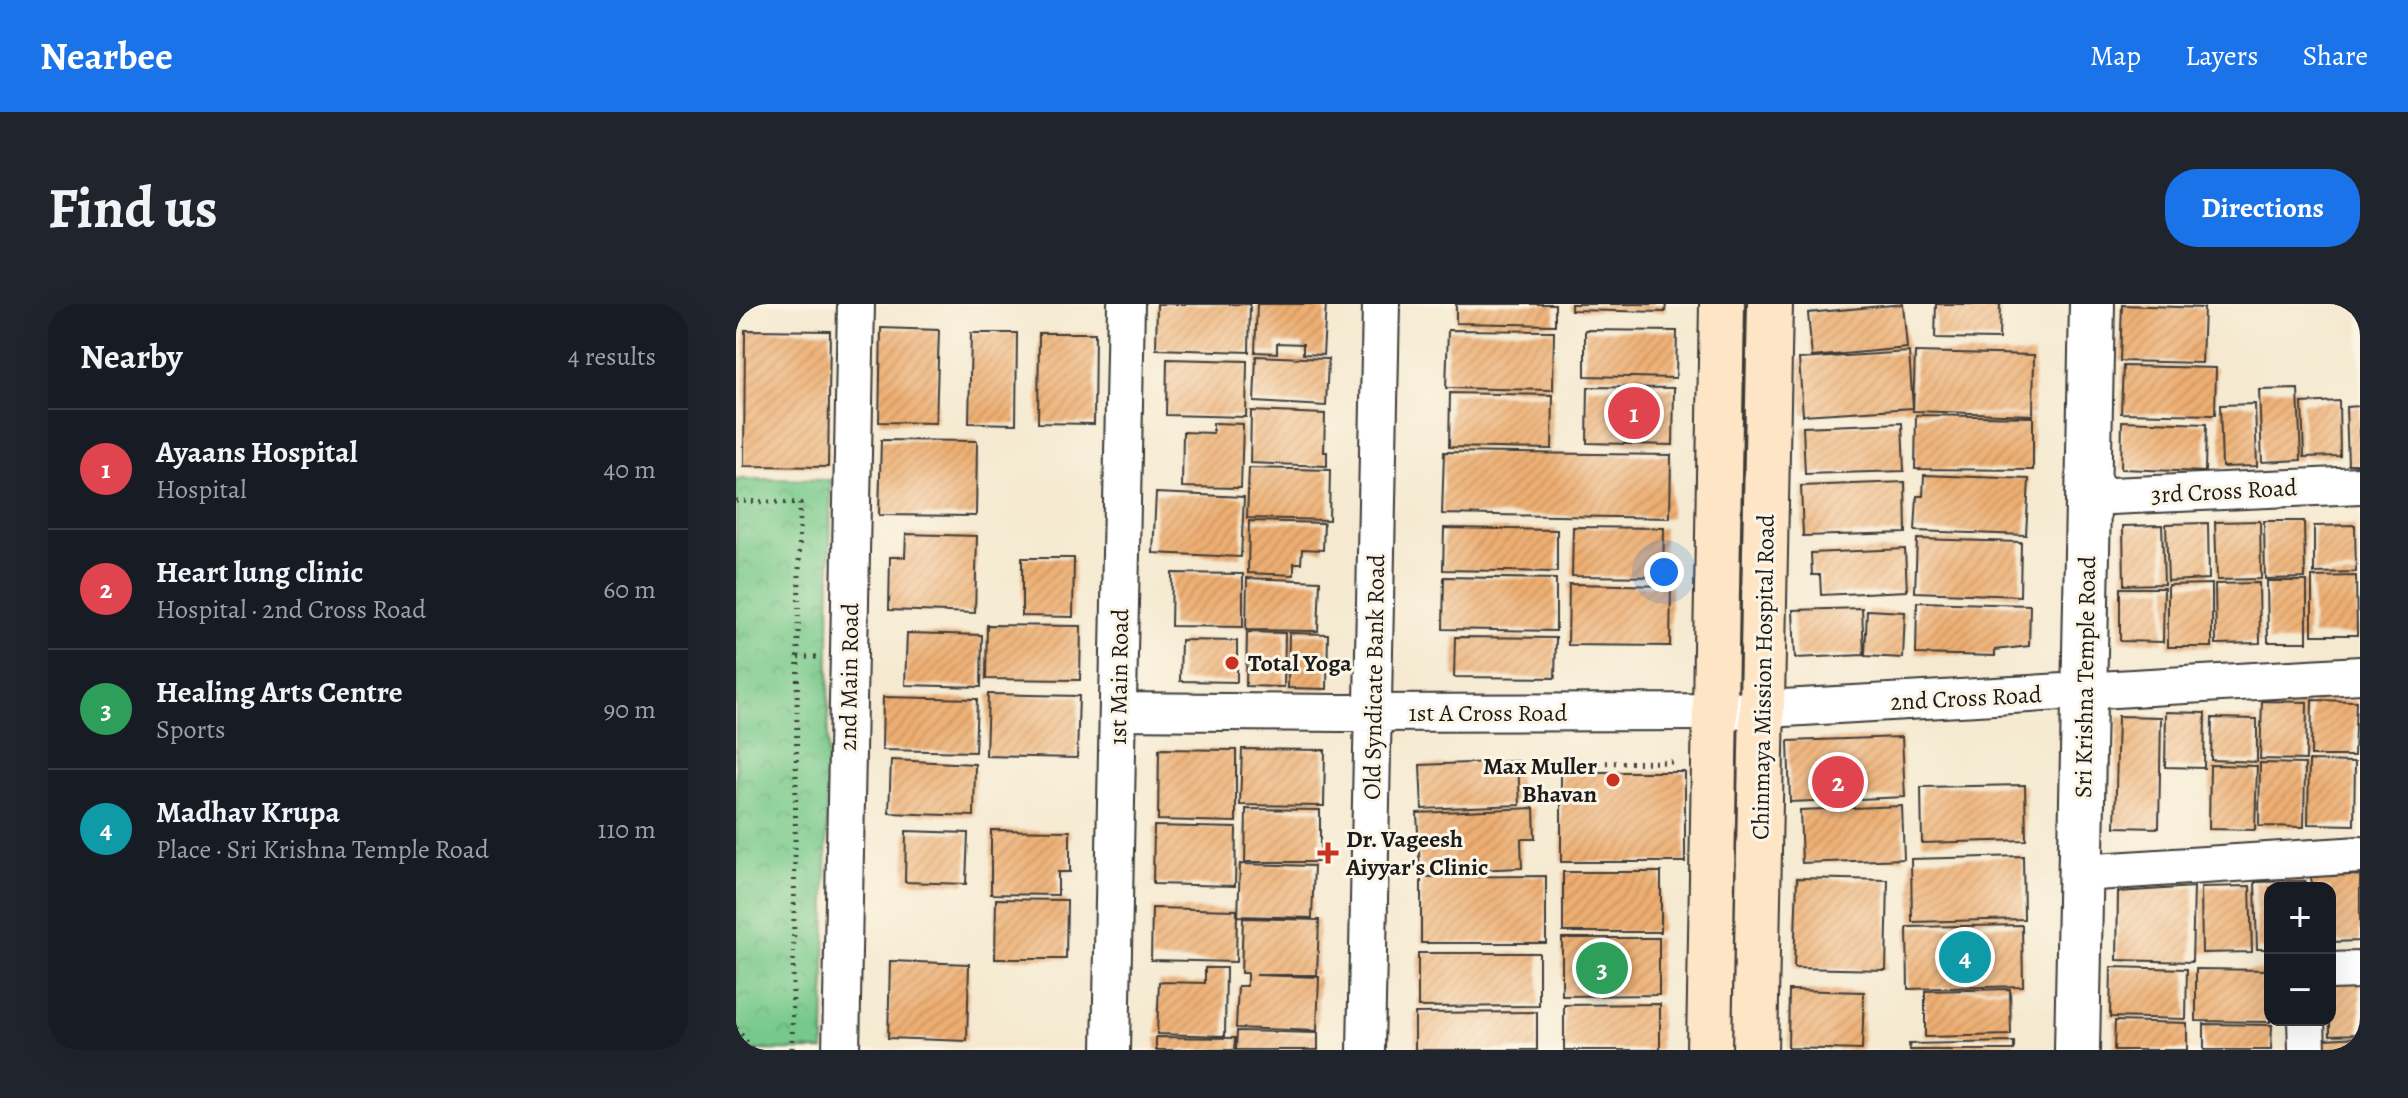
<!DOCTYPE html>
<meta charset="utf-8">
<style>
:root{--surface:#171b24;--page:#20242c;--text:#f1f3f6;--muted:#9ea1a6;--line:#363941;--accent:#1a73e8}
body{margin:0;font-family:Alegreya,serif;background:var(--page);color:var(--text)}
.controls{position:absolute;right:24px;bottom:24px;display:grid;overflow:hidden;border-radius:16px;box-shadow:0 8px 32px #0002}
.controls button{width:72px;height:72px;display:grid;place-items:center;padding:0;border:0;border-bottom:2px solid var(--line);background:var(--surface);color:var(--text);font:40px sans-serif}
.you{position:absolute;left:928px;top:268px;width:28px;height:28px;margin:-20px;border:6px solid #fff;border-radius:50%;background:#1a73e8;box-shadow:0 0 0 12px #1a73e833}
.badge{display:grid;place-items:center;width:52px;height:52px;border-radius:50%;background:var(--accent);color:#fff;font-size:26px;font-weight:700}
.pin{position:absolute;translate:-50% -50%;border:4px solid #fff;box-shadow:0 2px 8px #0006}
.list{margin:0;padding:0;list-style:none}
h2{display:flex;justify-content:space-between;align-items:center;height:104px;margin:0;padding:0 32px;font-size:34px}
h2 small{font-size:26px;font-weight:400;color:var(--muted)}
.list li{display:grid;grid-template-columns:52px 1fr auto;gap:24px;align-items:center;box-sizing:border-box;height:120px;padding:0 32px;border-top:2px solid var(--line)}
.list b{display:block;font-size:30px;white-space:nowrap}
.list p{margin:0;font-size:26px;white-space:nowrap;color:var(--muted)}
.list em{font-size:26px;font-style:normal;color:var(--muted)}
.map{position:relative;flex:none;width:1624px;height:746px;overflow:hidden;border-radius:32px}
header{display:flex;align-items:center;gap:48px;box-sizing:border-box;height:112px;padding:0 40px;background:var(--accent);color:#fff}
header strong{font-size:38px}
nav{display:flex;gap:44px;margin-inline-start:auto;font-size:28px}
.intro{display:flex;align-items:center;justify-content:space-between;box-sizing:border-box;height:192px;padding:0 48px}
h1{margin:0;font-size:56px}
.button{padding:20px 36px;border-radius:32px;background:var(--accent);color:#fff;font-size:28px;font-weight:700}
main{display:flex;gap:48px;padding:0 48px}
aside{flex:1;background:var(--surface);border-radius:32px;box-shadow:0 8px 32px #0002}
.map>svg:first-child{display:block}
.park{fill:url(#park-crowns);stroke:#4a7254;stroke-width:2}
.building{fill:url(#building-hatch)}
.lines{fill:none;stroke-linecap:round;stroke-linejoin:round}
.minor-casing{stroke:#3d3b37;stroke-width:40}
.tertiary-casing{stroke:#3d3b37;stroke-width:48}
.secondary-casing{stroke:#3d3b37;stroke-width:48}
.path{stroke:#3d3b37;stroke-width:5;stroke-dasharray:2 6;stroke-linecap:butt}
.minor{stroke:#fff;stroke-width:36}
.tertiary{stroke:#fff;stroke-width:44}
.secondary{stroke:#fde5c5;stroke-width:44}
.poi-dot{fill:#c8321e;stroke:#fcf5e5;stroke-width:3}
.labels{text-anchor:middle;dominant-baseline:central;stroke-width:6;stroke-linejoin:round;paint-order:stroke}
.street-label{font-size:24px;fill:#1c1c1c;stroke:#fcf5e5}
.poi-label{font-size:24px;font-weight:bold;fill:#1c1c1c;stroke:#fcf5e5;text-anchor:start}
</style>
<header>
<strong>Nearbee</strong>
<nav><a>Map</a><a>Layers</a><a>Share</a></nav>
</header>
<div class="intro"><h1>Find us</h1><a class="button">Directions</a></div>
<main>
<aside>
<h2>Nearby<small>4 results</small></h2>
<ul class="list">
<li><span class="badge" style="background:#e0444e">1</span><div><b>Ayaans Hospital</b><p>Hospital</p></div><em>40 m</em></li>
<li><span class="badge" style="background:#e0444e">2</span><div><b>Heart lung clinic</b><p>Hospital · 2nd Cross Road</p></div><em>60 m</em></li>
<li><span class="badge" style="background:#2e9e5b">3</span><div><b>Healing Arts Centre</b><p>Sports</p></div><em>90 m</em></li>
<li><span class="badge" style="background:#0f9aa8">4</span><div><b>Madhav Krupa</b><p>Place · Sri Krishna Temple Road</p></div><em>110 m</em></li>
</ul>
</aside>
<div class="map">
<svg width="1624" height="746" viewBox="0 0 1624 746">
<defs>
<pattern id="park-crowns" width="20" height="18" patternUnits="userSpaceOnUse" patternTransform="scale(2)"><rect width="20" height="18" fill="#77c98b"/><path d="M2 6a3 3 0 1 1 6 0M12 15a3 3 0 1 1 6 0" fill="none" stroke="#66ac77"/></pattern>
<pattern id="building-hatch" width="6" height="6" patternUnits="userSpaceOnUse" patternTransform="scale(2)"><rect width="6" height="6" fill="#edae72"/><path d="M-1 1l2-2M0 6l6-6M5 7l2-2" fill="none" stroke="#cb9562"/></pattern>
</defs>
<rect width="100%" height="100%" fill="#fcf5e5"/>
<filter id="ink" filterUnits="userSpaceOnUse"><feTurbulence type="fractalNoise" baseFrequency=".0125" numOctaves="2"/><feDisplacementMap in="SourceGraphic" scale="16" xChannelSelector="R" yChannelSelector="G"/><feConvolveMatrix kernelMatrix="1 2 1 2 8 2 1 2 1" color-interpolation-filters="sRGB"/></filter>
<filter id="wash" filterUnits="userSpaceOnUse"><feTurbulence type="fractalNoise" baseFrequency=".006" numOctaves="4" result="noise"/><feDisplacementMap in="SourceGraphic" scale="32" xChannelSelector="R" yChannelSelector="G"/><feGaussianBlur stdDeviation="1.8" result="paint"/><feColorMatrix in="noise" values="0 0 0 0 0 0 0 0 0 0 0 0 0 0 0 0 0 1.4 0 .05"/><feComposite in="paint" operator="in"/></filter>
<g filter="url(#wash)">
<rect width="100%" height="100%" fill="#f5ead1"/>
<path class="park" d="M0 175 95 176 88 746H0Z"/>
<g id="blocks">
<path class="building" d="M421 0H514L513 48 420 45Z
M521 0H590L587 51 567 50V40L541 39V49L519 48Z
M720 0H819V21L720 19Z
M835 0H930L929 8 835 6Z
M1167 0 1171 44 1076 53 1072 9Z
M1200 0H1264L1263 35 1199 34Z
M1386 1 1468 4 1466 59 1384 57Z
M145 24 203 26 200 119 143 118Z
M9 26 94 27 92 163 8 162Z
M712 26 818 27 817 86 710 84Z
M849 26 941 27 940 74 849 72Z
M235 29H281L280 120 233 119Z
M303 29H359L358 120 302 119Z
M1173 48 1177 104 1067 111 1063 55Z
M1179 48 1298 51 1297 111 1177 107Z
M520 52 592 55 590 102 518 98Z
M431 55 511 57 510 113 430 111Z
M1387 62 1480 64 1479 111 1385 109Z
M852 83 938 84 937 141 851 139Z
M1562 85 1565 156 1526 158 1523 86Z
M714 89 817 91 816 145 713 143Z
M1603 97 1604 152 1568 153 1566 99Z
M1519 100 1521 162 1486 163 1484 101Z
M1624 102V160H1612L1610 103Z
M515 107 589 110 588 148H591V162L514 159Z
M1180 111 1297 113V166L1179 165Z
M1386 117 1470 120 1469 168 1385 165Z
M477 119 507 120 505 184 446 183 447 128 477 129Z
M1166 119 1168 167 1069 170 1067 123Z
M145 136 241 137 240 212 143 211Z
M708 148 935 151 934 214 706 210Z
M513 164 594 166 593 216 511 214Z
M1188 171 1293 175 1290 231 1179 227 1181 192H1187Z
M1169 178 1170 229 1067 232 1065 182Z
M420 189 508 193 505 253 417 249Z
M513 217 588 219 587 246 566 245 565 259H558V271L512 269Z
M1524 217 1525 275 1481 276 1479 218Z
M1528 217H1568L1569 274 1529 275Z
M1472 219 1473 275 1432 277 1430 220Z
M1426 221 1428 280 1388 281 1387 222Z
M1619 221 1620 268 1578 269V222Z
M837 223 928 224 927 273 836 272Z
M708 224 821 226V268L707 266Z
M170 230 241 232 239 309 153 306 154 253H169Z
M1181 235 1285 238 1284 292 1179 288Z
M1169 245 1171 287 1085 291 1084 271H1076L1075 249Z
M286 254H338L337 313 286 312Z
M436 269 507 270V323L435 322Z
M1620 272 1621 331H1576V273Z
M708 273 820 275V327L707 325Z
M511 274 584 277 582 327 510 326Z
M1531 277H1571V338H1532Z
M1523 279 1524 339 1480 340 1479 280Z
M833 280 935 282 934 342 832 341Z
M1476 280V343H1432V281Z
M1384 284H1428L1427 338 1384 337Z
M1181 298 1294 301 1293 342 1259 346V352L1180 350Z
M1126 304 1128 351 1059 354 1057 306Z
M1131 306 1169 308 1167 354 1129 352Z
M251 321 345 322 344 376 250 375Z
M511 328 549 329 548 383 510 382Z
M171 329 246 331 245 383 169 381Z
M553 329 592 330 591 385 552 384Z
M719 333 820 334 819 374 718 373Z
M445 336 501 337V378L444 377Z
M252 390 343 392 341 454 250 452Z
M147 393 241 395 239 448 146 446Z
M1576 396 1620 397 1618 452H1575Z
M1526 397 1571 398 1570 456 1524 455Z
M1430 408 1469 409 1468 464 1429 463Z
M1382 412 1425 413 1423 524 1379 523Z
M1476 414 1521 415V458L1475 456Z
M1166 433 1169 493 1054 498 1052 437Z
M423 445 500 446V518L422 516Z
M506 445 589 446 588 502 504 501Z
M155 456 239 460 238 512 153 509Z
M782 457 784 501 686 505 684 461Z
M1573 457 1619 458 1618 521 1572 520Z
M1524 459 1569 460 1568 523 1523 522Z
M1474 461 1521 462 1519 526 1473 525Z
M825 468H949V558H825Z
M1289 481 1290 536 1186 539 1185 483Z
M1166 502 1168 555 1066 559 1064 506Z
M798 504 799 535H785L786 564 684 568 681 509Z
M510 505 584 506V558H509Z
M418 522 500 524 499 582 417 580Z
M255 526 334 527V568H322V591L255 590Z
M170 527 232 529 230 580 169 578Z
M1287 552 1288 615 1176 618 1175 555Z
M504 560 578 562 576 614 502 612Z
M827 568H925V628H827Z
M1624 571V637L1594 638V584H1576L1575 572Z
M810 572V639H685V573Z
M1061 574 1152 576 1150 666 1058 664Z
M1569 577V584H1534V645H1521L1519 578Z
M1514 582 1516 648 1466 649 1465 583Z
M1458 583 1456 658 1381 656 1382 588Z
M260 595 331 596 330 655H259Z
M416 604 501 606 500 658 415 656Z
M507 614 583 616 581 671H520L583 673 581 727 500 724 502 682H511V669H505Z
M1286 621 1287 682 1172 685 1171 623Z
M826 634H923V691L826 692Z
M682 649H803V702L682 703Z
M154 657 233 660 231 737 152 734Z
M1375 663 1451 665 1450 715 1374 713Z
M469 664H490L489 732 421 730 423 678 469 679Z
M1460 665 1534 666V718L1460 717Z
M1624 675V730L1594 731V676Z
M1274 685 1275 731 1189 733V687Z
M1053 686 1128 688 1126 746 1052 744Z
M924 700V746H828V701Z
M801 708V746H679V709Z
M1379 717 1451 719V746H1378Z
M1468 720 1536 721 1535 746H1468Z
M501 727 582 729V746H500Z
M420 733 499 734 498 746H420Z
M1624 733V746H1588V735Z
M1278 738V746H1174L1173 740Z"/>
</g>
</g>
<g filter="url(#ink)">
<use href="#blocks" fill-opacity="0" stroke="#3d3b37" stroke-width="2"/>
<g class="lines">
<defs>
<path id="minor" d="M1352 193 1624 181
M382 407 603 409 979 408 1624 371
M1345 569 1624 551
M1594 667 1624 666
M1570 716 1571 746
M105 746 120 0
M375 746 390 0
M630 746 645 0"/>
<path id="tertiary" d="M1341 746 1356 0"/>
<path id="secondary" d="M973 746 986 0
M1019 746 1034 0"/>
</defs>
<use href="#minor" class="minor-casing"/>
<use href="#tertiary" class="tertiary-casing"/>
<use href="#secondary" class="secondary-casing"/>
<path class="path" d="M0 197 64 199 56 746
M62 353H81
M856 468 855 459 941 458
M0 724 17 746"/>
<use href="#minor" class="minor"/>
<use href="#tertiary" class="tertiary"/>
<use href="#secondary" class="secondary"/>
</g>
</g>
<g class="poi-dot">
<circle cx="496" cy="359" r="8"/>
<circle cx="877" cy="476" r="8"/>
<path d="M588 537h8v8h8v8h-8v8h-8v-8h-8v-8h8z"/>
</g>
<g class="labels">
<g class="street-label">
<text transform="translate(1488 187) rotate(-3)">3rd Cross Road</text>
<text transform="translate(113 373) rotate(-89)">2nd Main Road</text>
<text transform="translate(383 373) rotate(-89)">1st Main Road</text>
<text transform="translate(638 373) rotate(-89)">Old Syndicate Bank Road</text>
<text transform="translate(1027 373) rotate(-89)">Chinmaya Mission Hospital Road</text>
<text transform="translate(1349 373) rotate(-89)">Sri Krishna Temple Road</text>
<text transform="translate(1230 394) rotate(-3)">2nd Cross Road</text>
<text x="752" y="409">1st A Cross Road</text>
</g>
<g class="poi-label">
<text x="512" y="359">Total Yoga</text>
<text x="861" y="462" text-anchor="end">Max Muller<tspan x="861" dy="28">Bhavan</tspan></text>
<text x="610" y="535">Dr. Vageesh<tspan x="610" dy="28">Aiyyar's Clinic</tspan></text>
</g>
</g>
</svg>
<div class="controls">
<button>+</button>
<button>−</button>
</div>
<div class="you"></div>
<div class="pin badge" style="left:898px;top:109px;background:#e0444e">1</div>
<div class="pin badge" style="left:1102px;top:478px;background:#e0444e">2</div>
<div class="pin badge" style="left:866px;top:664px;background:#2e9e5b">3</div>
<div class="pin badge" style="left:1229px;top:653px;background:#0f9aa8">4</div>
</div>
</main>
